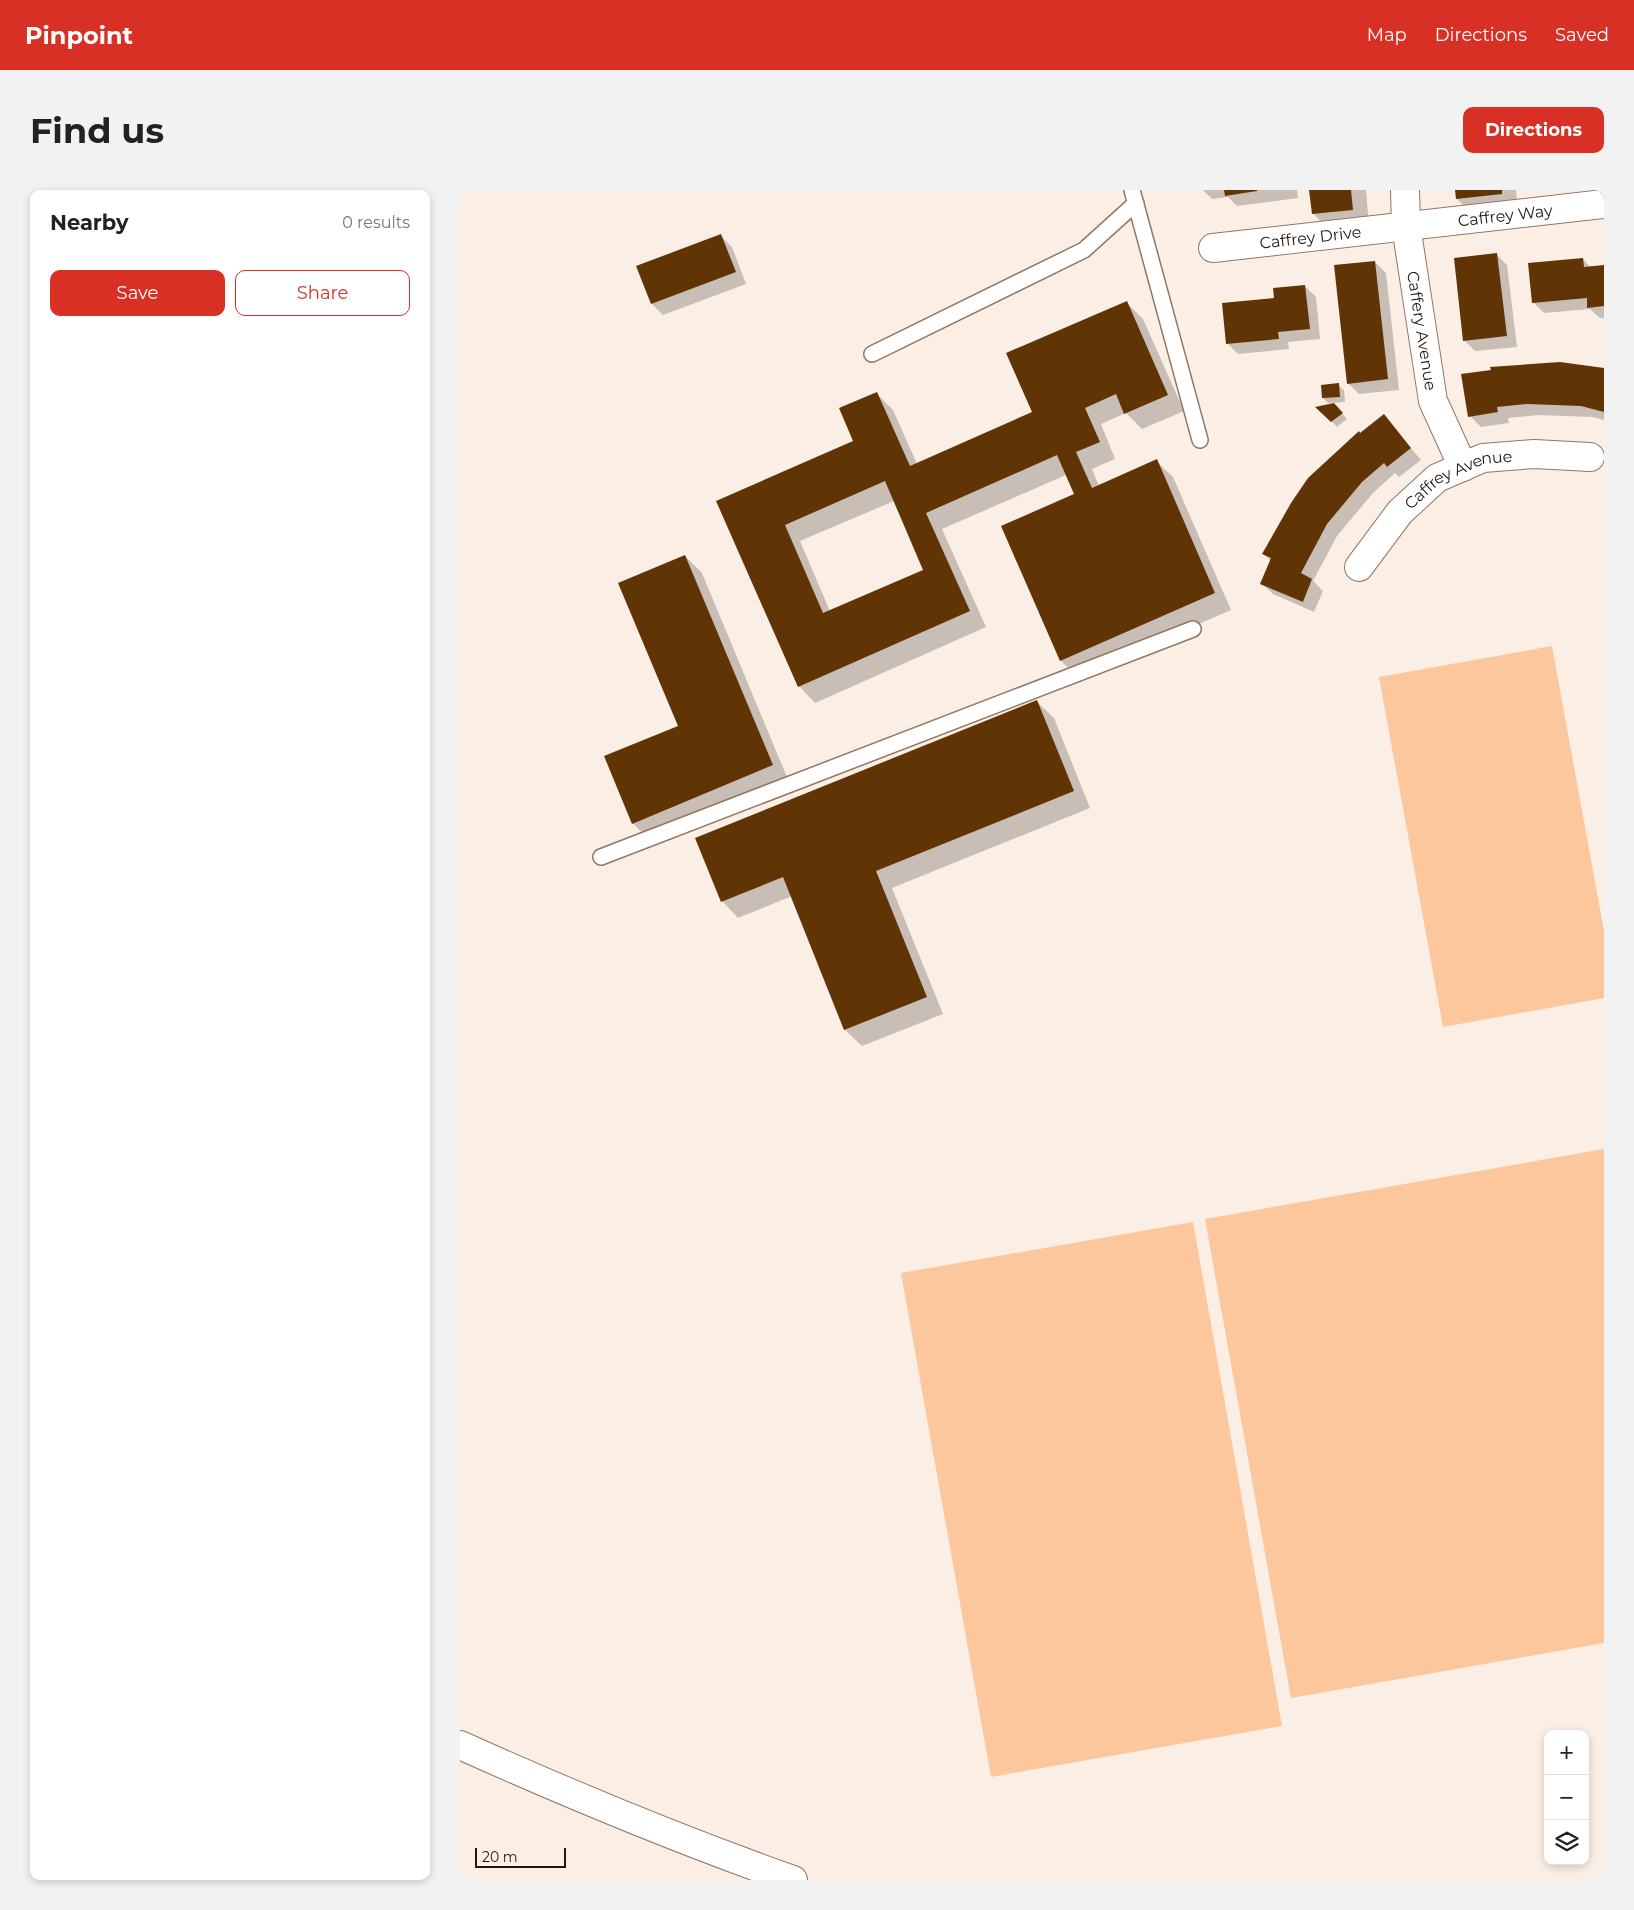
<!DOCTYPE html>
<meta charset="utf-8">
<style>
:root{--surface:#fff;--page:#f2f2f2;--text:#222;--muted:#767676;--line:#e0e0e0;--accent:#d93025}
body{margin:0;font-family:Montserrat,sans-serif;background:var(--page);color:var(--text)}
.controls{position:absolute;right:15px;bottom:15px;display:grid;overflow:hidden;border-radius:10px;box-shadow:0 2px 8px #0003}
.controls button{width:45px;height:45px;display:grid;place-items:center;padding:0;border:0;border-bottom:1px solid var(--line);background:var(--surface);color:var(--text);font:25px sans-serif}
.scale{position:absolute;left:15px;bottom:12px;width:91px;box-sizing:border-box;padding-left:5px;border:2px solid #23180f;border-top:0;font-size:14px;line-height:18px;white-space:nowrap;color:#23180f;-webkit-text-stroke:4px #fbeee4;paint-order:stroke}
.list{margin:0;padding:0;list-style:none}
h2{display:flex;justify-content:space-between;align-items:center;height:65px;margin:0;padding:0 20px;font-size:21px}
h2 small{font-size:16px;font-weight:400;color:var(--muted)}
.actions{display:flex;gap:10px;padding:15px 20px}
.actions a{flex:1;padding:11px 0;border:1px solid var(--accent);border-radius:10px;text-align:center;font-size:18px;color:var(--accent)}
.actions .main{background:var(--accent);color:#fff}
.icon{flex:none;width:28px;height:28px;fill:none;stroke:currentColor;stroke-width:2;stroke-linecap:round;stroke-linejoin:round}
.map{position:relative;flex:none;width:1144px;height:1690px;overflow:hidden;border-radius:10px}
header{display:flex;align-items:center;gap:30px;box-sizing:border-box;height:70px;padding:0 25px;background:var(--accent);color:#fff}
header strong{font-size:24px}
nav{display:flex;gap:28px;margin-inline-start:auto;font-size:18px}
.intro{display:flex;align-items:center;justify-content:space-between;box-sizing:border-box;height:120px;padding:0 30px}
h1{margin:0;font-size:35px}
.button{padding:12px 22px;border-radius:10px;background:var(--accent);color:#fff;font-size:18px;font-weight:700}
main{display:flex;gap:30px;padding:0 30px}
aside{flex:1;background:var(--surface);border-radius:10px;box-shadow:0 2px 8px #0003}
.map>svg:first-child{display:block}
.green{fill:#fcc79d}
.shadow{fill:#0003;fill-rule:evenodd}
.building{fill:#603405;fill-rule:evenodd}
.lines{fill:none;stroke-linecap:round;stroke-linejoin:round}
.lane-casing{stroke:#94765f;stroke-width:18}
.street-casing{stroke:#94765f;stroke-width:30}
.lane{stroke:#fff;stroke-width:15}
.street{stroke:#fff;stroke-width:28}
.labels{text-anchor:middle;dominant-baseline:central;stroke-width:5;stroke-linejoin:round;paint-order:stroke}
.street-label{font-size:16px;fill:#23180f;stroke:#fbeee4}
</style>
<header>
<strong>Pinpoint</strong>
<nav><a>Map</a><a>Directions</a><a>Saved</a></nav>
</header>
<div class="intro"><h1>Find us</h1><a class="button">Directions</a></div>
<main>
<aside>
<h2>Nearby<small>0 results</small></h2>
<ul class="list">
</ul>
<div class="actions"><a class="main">Save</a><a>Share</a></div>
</aside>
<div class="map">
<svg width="1144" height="1690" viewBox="0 0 1144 1690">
<rect width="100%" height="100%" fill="#fbeee4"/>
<path class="green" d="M1092 456 1144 741V808L983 837 919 487Z
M1144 959V1453L831 1508 745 1029Z
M733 1032 822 1536 531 1587 441 1083Z"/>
<path class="shadow" d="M743 0H837L838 8 777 16 768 7 752 9Z
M851 0H906L909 36 869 40 853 23Z
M996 0H1056L1058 21 1014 26 997 9Z
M261 46 272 57 286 94 203 125 192 114Z
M1036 64 1047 75 1057 157 1015 161 1004 150Z
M1123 69 1131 78 1144 77V128H1140L1130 119 1084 123 1073 112Z
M915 72 926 83 939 200 899 204 888 193Z
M845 96 856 107 860 149 828 152 829 159 778 164 767 153 816 109Z
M666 112 683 129 724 221 682 239 666 223 641 234 655 269 632 279 639 296 696 271 713 287 771 420 618 487 601 471 542 337 615 305 606 285 482 339 526 437 355 513 339 496 257 312 395 251 416 203 433 220 457 274 574 223ZM434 311 465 381 370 421 340 351Z
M1144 180V230L1133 227 1078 225 1048 228 1049 233 1021 237 1010 226Z
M878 195 884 200 885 212 868 213 863 208Z
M858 217 879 220 887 229 877 237Z
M924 226 961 270 939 287 935 283 913 303 877 346 853 391 863 401 854 422 813 404 801 393 811 371 804 364 816 340 850 289Z
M225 366 242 383 329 592 189 650 173 633 220 537Z
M577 512 594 528 630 618 432 698 483 824 402 856 385 840 332 706 278 728 262 711Z"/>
<path class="building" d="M764 0H797V1L765 6Z
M849 0H891L893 20 852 24Z
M995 0H1042V4L996 9Z
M261 44 276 82 191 114 176 76Z
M1037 63 1047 146 1003 151 994 68Z
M1123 68 1124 77 1144 75V116L1127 118V108L1072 113 1068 73Z
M915 71 928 189 887 194 874 75Z
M845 95 850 139 818 142 819 149 766 154 762 113 814 108 813 98Z
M667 111 708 205 664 224 656 204 625 218 640 252 616 262 632 298 697 269 755 403 600 471 541 336 614 304 597 265 466 323 510 421 338 497 256 311 393 251 379 218 417 202 450 276 572 222 546 163ZM425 291 463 380 363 423 325 335Z
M1100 172 1144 178V222L1121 216 1067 214 1037 217 1038 222 1008 227 1001 184 1031 180 1030 177Z
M879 193 880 207 862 208 861 195Z
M874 213 883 223 871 232 855 217Z
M924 224 951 258 927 277 924 273 902 292 867 334 841 383 852 389 843 412 800 394 811 368 802 364 831 313 848 288 899 241 900 243Z
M225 365 313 575 172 634 144 566 218 536 158 393Z
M577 510 614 601 416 681 467 807 384 840 323 687 261 712 235 648Z"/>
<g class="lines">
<defs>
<path id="lane" d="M672 0 740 250
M412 164 624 60 676 13
M141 667 733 439"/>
<g id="street">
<path id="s1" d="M945 0 946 36 973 211 1003 277"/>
<path id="s2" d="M753 58 1144 14"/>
<path id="s3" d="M899 377 940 322 977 288 1023 268 1074 264 1130 267"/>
<path d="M0 1555C109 1604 220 1650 333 1690"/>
</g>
</defs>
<use href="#lane" class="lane-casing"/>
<use href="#street" class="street-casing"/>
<use href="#lane" class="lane"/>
<use href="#street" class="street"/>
</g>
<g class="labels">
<g class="street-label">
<text stroke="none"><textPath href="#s2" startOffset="294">Caffrey Way</textPath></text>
<text stroke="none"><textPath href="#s2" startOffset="98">Caffrey Drive</textPath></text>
<text stroke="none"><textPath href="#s1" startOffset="142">Caffery Avenue</textPath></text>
<text stroke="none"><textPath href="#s3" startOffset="138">Caffrey Avenue</textPath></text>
</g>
</g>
</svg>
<div class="controls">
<button>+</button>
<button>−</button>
<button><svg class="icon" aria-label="layers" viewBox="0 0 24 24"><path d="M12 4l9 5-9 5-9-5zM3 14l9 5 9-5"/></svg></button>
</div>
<div class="scale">20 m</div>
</div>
</main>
